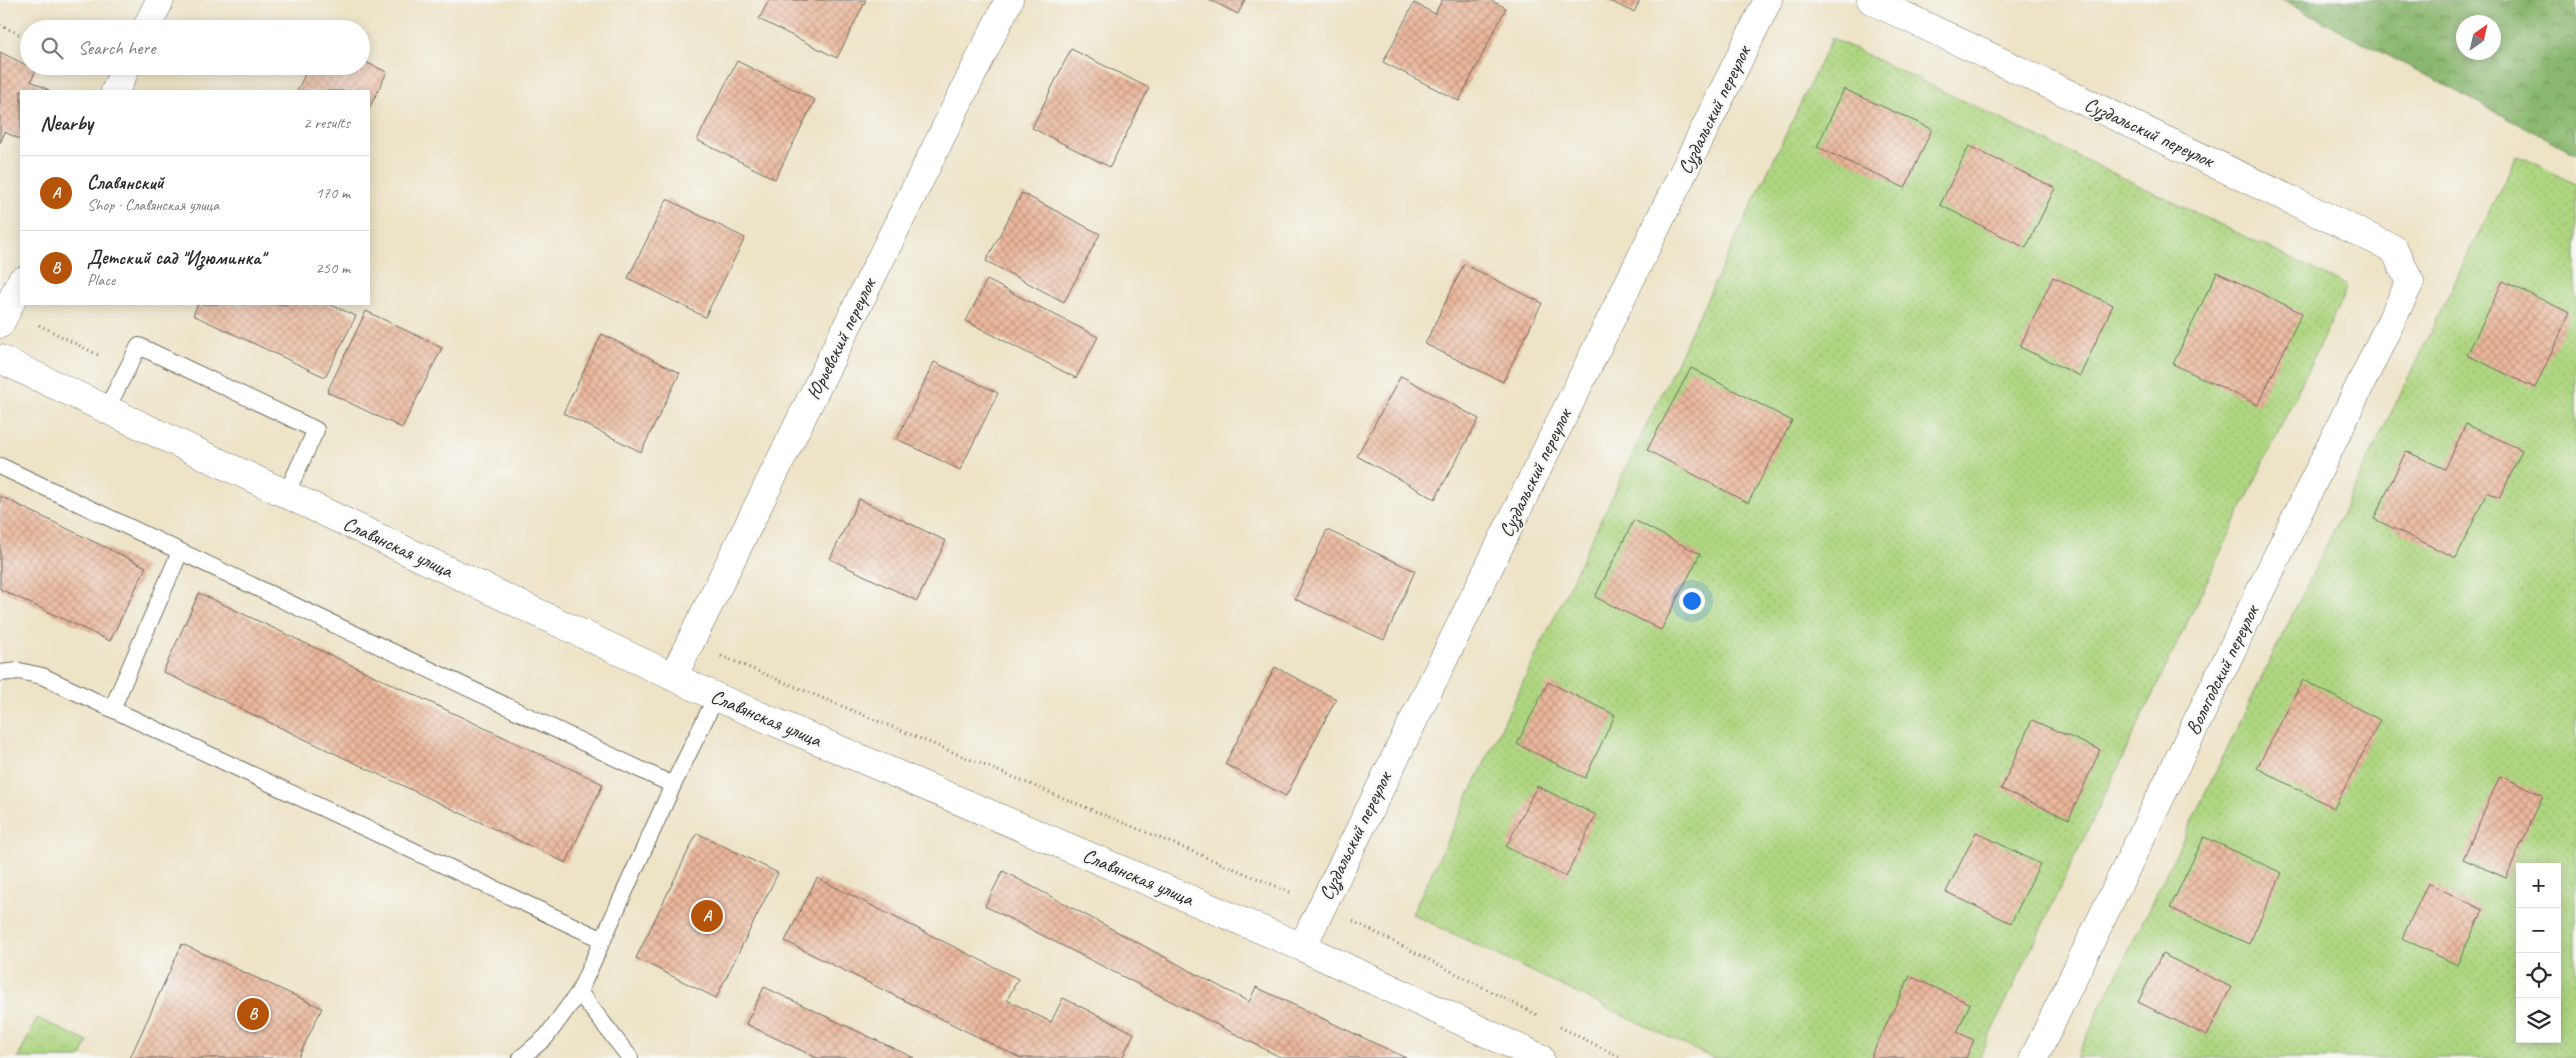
<!DOCTYPE html>
<meta charset="utf-8">
<style>
:root{--surface:#fff;--page:#f7f7f7;--text:#2b2b33;--muted:#7c7c81;--line:#e1e1e2;--accent:#b45309}
body{margin:0;font-family:Caveat,sans-serif;background:var(--page);color:var(--text)}
.controls{position:absolute;right:15px;bottom:15px;display:grid;overflow:hidden;border-radius:0px;box-shadow:0 2px 12px #0003}
.controls button{width:45px;height:45px;display:grid;place-items:center;padding:0;border:0;border-bottom:1px solid var(--line);background:var(--surface);color:var(--text);font:25px sans-serif}
.compass{position:absolute;left:2456px;top:15px;width:45px;height:45px;border-radius:50%;background:var(--surface);box-shadow:0 2px 12px #0003;rotate:34deg}
.you{position:absolute;left:1691px;top:600px;width:18px;height:18px;margin:-12px;border:4px solid #fff;border-radius:50%;background:#1a73e8;box-shadow:0 0 0 8px #1a73e833}
.badge{display:grid;place-items:center;width:32px;height:32px;border-radius:50%;background:var(--accent);color:#fff;font-size:16px;font-weight:700}
.pin{position:absolute;translate:-50% -50%;border:2px solid #fff;box-shadow:0 1px 5px #0006}
.list{margin:0;padding:0;list-style:none}
h2{display:flex;justify-content:space-between;align-items:center;height:65px;margin:0;padding:0 20px;font-size:21px}
h2 small{font-size:16px;font-weight:400;color:var(--muted)}
.list li{display:grid;grid-template-columns:32px 1fr auto;gap:15px;align-items:center;box-sizing:border-box;height:75px;padding:0 20px;border-top:1px solid var(--line)}
.list b{display:block;font-size:19px;white-space:nowrap}
.list p{margin:0;font-size:16px;white-space:nowrap;color:var(--muted)}
.list em{font-size:16px;font-style:normal;color:var(--muted)}
.icon{flex:none;width:28px;height:28px;fill:none;stroke:currentColor;stroke-width:2;stroke-linecap:round;stroke-linejoin:round}
.map{position:relative;flex:none;width:2576px;height:1058px;overflow:hidden}
.search{position:absolute;background:var(--surface);box-shadow:0 2px 12px #0003;left:20px;top:20px;width:350px;height:55px;display:flex;align-items:center;gap:12px;box-sizing:border-box;padding:0 18px;border-radius:28px;color:var(--muted);font-size:19px}
.panel{position:absolute;background:var(--surface);box-shadow:0 2px 12px #0003;left:20px;top:90px;width:350px;height:215px;border-radius:0px}
.map>svg:first-child{display:block}
.grass{fill:url(#grass-dots);stroke:#6c8056;fill-rule:evenodd}
.forest{fill:url(#forest-crowns);stroke:#5a714d;fill-rule:evenodd}
.park{fill:url(#park-crowns);stroke:#6c8056}
.building{fill:url(#building-cross-hatch)}
.lines{fill:none;stroke-linecap:round;stroke-linejoin:round}
.service-casing{stroke:#6f6b61;stroke-width:18}
.minor-casing{stroke:#6f6b61;stroke-width:29}
.path{stroke:#6f6b61;stroke-width:3;stroke-dasharray:1 4;stroke-linecap:butt}
.service{stroke:#fff;stroke-width:16}
.minor{stroke:#fff;stroke-width:28}
.labels{text-anchor:middle;dominant-baseline:central;stroke-width:4;stroke-linejoin:round;paint-order:stroke}
.street-label{font-size:20px;fill:#2b2b2b;stroke:#f6f6f2}
</style>
<div class="map">
<svg width="2576" height="1058" viewBox="0 0 2576 1058">
<defs>
<pattern id="grass-dots" width="8" height="8" patternUnits="userSpaceOnUse" patternTransform="scale(1.25)"><rect width="8" height="8" fill="#aed681"/><path d="M2 2h.1M6 6h.1" fill="none" stroke="#96b870" stroke-width="1.8" stroke-linecap="round"/></pattern>
<pattern id="forest-crowns" width="20" height="18" patternUnits="userSpaceOnUse" patternTransform="scale(1.25)"><rect width="20" height="18" fill="#8ab76f"/><path d="M2 6a3 3 0 1 1 6 0M12 15a3 3 0 1 1 6 0" fill="none" stroke="#71955b"/></pattern>
<pattern id="park-crowns" width="20" height="18" patternUnits="userSpaceOnUse" patternTransform="scale(1.25)"><rect width="20" height="18" fill="#aed681"/><path d="M2 6a3 3 0 1 1 6 0M12 15a3 3 0 1 1 6 0" fill="none" stroke="#96b870"/></pattern>
<pattern id="building-cross-hatch" width="8" height="8" patternUnits="userSpaceOnUse" patternTransform="scale(1.25)"><rect width="8" height="8" fill="#ecb79b"/><path d="M0 0l8 8M0 8l8-8" fill="none" stroke="#bf957f"/></pattern>
</defs>
<rect width="100%" height="100%" fill="#f6f6f2"/>
<filter id="ink" filterUnits="userSpaceOnUse"><feTurbulence type="fractalNoise" baseFrequency=".02" numOctaves="2"/><feDisplacementMap in="SourceGraphic" scale="10" xChannelSelector="R" yChannelSelector="G"/><feConvolveMatrix kernelMatrix="1 2 1 2 8 2 1 2 1" color-interpolation-filters="sRGB"/></filter>
<filter id="wash" filterUnits="userSpaceOnUse"><feTurbulence type="fractalNoise" baseFrequency=".0096" numOctaves="4" result="noise"/><feDisplacementMap in="SourceGraphic" scale="20" xChannelSelector="R" yChannelSelector="G"/><feGaussianBlur stdDeviation="1.12" result="paint"/><feColorMatrix in="noise" values="0 0 0 0 0 0 0 0 0 0 0 0 0 0 0 0 0 1.4 0 .05"/><feComposite in="paint" operator="in"/></filter>
<g filter="url(#wash)">
<rect width="100%" height="100%" fill="#ede3c6"/>
<path class="grass" d="M1832 38 2348 286 1979 1058H1712L1412 914Z
M2517 155 2576 184V1058H2076ZM2520 867H2557V1039H2520Z"/>
<path class="forest" d="M2282 0H2576V154ZM2464 22H2494V52H2464Z"/>
<path class="park" d="M37 1018 88 1042 80 1058H18Z"/>
<g id="blocks">
<path class="building" d="M769 0H866L837 58 759 19Z
M1210 0H1245L1238 14Z
M1442 0H1490L1506 8 1459 101 1383 62 1414 3 1435 14Z
M1607 0H1640L1634 12Z
M1071 49 1149 88 1110 167 1032 128Z
M0 52 36 70 31 81 49 90 21 91V140L5 132 0 143Z
M361 60 387 72 369 109V91H297L309 66H361Z
M737 61 815 100 775 179 697 140Z
M1844 89 1932 129 1905 188 1817 147Z
M1969 146 2055 188 2026 248 1940 205Z
M1022 193 1100 234 1064 302 986 261Z
M667 199 745 238 705 317 628 278Z
M1464 264 1542 303 1503 382 1425 344Z
M2217 272 2302 313 2258 405 2173 364Z
M2053 277 2113 305 2080 376 2020 347Z
M987 280 1098 337 1076 378 966 321Z
M2503 281 2570 313 2535 388 2467 355Z
M198 304H329L356 316 325 377 193 315Z
M366 311 442 348 402 428 327 392Z
M602 334 680 373 641 452 563 413Z
M934 362 998 393 960 470 897 439Z
M1691 368 1792 421 1748 503 1647 450Z
M1401 376 1479 419 1435 499 1357 456Z
M2466 424 2522 450 2500 498 2487 492 2456 558 2374 519 2406 451 2445 469Z
M0 496 146 567 110 641 0 589Z
M859 499 946 541 917 601 830 559Z
M1634 520 1700 554 1661 630 1595 597Z
M1327 530 1415 571 1384 640 1295 599Z
M199 593 603 784 566 863 163 672Z
M1275 667 1336 699 1286 796 1225 764Z
M2303 680 2380 720 2334 808 2257 768Z
M1548 682 1615 715 1585 778 1517 744Z
M2032 720 2100 750 2069 819 2001 789Z
M2500 776 2543 795 2506 878 2463 859Z
M1537 786 1596 815 1566 877 1506 847Z
M1976 832 2040 864 2011 923 1946 892Z
M697 833 778 873 716 998 636 958Z
M2204 837 2282 873 2249 944 2170 908Z
M1003 871 1249 1002 1256 987 1406 1058H1282L985 906Z
M817 878 1018 979 1007 1000 1051 1022 1063 998 1134 1033 1122 1058H1020L785 941Z
M2428 883 2483 910 2457 965 2402 938Z
M182 944 322 1008 298 1058H130Z
M2162 954 2231 987 2207 1036 2138 1002Z
M1910 976 1970 1004 1957 1032 1974 1040 1966 1058H1870Z
M764 987 914 1058H817L746 1024Z"/>
</g>
</g>
<g filter="url(#ink)">
<use href="#blocks" fill-opacity="0" stroke="#6f6b61" stroke-width="1"/>
<g class="lines">
<defs>
<path id="service" d="M106 410 139 346 316 430 286 494
M0 466 673 785
M0 673 19 671 42 676 603 940
M112 709 180 552
M579 992 630 1058
M521 1058 546 1037 579 992 673 785 716 697"/>
<path id="minor" d="M1871 0 2394 249 2410 282 2034 1058
M146 29 160 0
M115 91 127 66
M0 324 21 281
M0 359 716 697 1302 947 1540 1058
M673 677 1009 0
M1302 947 1768 0"/>
</defs>
<use href="#service" class="service-casing"/>
<use href="#minor" class="minor-casing"/>
<path class="path" d="M0 25 29 39
M39 325 100 356
M721 656 1290 892
M1353 921 1539 1016
M1560 1027 1622 1058"/>
<use href="#service" class="service"/>
<use href="#minor" class="minor"/>
</g>
</g>
<g class="labels">
<g class="street-label">
<text transform="translate(1714 110) rotate(-64)">Суздальский переулок</text>
<text transform="translate(2149 132) rotate(25)">Суздальский переулок</text>
<text transform="translate(841 339) rotate(-64)">Юрьевский переулок</text>
<text transform="translate(1535 473) rotate(-64)">Суздальский переулок</text>
<text transform="translate(398 547) rotate(25)">Славянская улица</text>
<text transform="translate(2222 670) rotate(-64)">Вологодский переулок</text>
<text transform="translate(766 718) rotate(23)">Славянская улица</text>
<text transform="translate(1355 836) rotate(-64)">Суздальский переулок</text>
<text transform="translate(1138 877) rotate(23)">Славянская улица</text>
</g>
</g>
</svg>
<div class="controls">
<button>+</button>
<button>−</button>
<button><svg class="icon" aria-label="locate" viewBox="0 0 24 24"><circle cx="12" cy="12" r="6"/><path d="M12 2v4M12 18v4M2 12h4M18 12h4"/></svg></button>
<button><svg class="icon" aria-label="layers" viewBox="0 0 24 24"><path d="M12 4l9 5-9 5-9-5zM3 14l9 5 9-5"/></svg></button>
</div>
<svg class="compass" viewBox="-18 -18 36 36"><path d="M0-13l5 13h-10z" fill="#e53935"/><path d="M0 13l5-13h-10z" fill="#7c7c81"/></svg>
<div class="you"></div>
<div class="pin badge" style="left:707px;top:916px">A</div>
<div class="pin badge" style="left:253px;top:1014px">B</div>
<div class="search"><svg class="icon" aria-label="search" viewBox="0 0 24 24"><circle cx="10" cy="10" r="6"/><path d="M15 15l6 6"/></svg>Search here</div>
<section class="panel">
<h2>Nearby<small>2 results</small></h2>
<ul class="list">
<li><span class="badge">A</span><div><b>Славянский</b><p>Shop · Славянская улица</p></div><em>170 m</em></li>
<li><span class="badge">B</span><div><b>Детский сад &quot;Изюминка&quot;</b><p>Place</p></div><em>250 m</em></li>
</ul>
</section>
</div>
